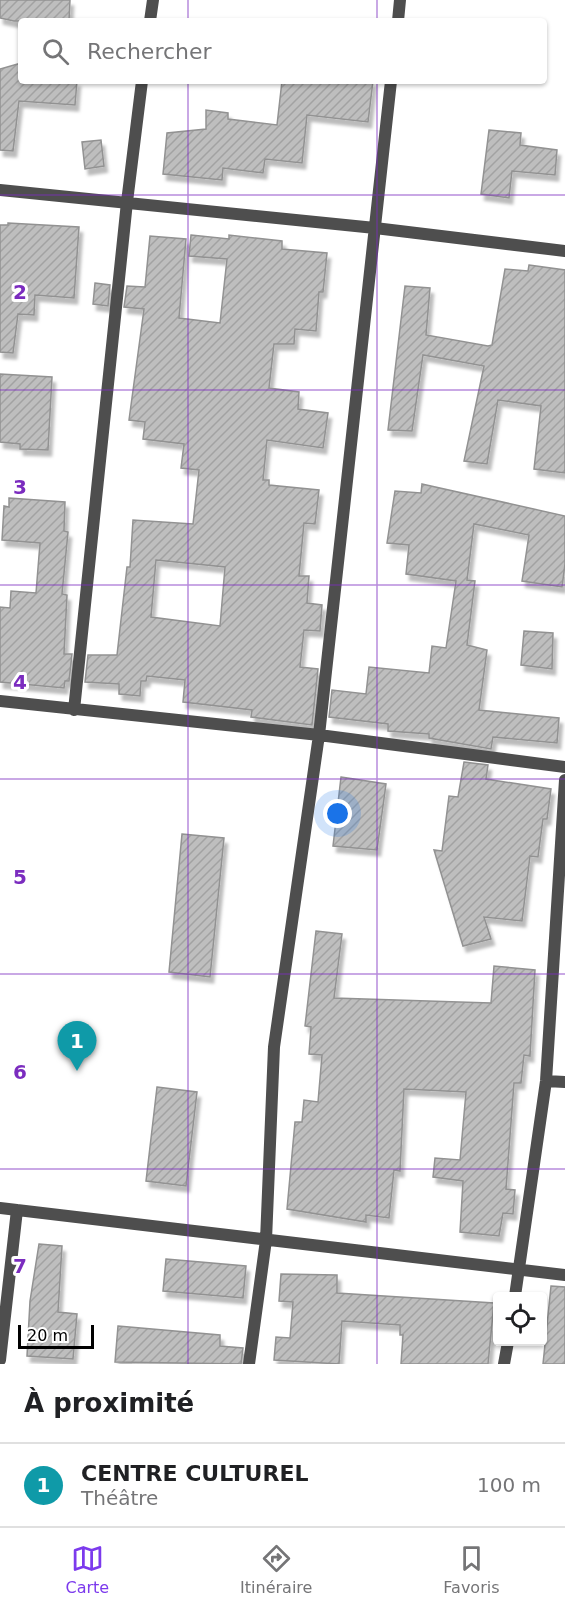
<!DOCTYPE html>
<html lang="fr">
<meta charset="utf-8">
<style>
:root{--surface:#fff;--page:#f2f2f2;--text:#202124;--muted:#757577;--line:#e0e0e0;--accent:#7c3aed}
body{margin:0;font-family:"DejaVu Sans",sans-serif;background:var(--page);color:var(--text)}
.controls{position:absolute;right:18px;bottom:18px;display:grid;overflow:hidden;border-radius:6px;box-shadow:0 2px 4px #0004}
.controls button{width:54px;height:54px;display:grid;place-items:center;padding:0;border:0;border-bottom:2px solid var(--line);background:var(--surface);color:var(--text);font:30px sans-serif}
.scale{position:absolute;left:18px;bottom:15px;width:76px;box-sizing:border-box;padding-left:6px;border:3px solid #000;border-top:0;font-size:16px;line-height:21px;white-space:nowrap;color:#000;-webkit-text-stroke:4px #fff;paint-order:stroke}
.you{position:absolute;left:338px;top:814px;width:21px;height:21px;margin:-15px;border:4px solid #fff;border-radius:50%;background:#1a73e8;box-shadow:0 0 0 9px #1a73e833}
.badge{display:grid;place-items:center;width:39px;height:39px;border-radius:50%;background:var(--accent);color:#fff;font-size:20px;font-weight:700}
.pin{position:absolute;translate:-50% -50px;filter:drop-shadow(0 2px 3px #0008)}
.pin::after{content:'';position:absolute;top:32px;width:21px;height:18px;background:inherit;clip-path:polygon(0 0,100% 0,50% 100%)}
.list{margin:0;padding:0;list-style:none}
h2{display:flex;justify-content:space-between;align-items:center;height:78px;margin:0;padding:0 24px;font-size:26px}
h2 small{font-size:20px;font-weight:400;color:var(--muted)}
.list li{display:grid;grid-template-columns:39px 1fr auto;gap:18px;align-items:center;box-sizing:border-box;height:84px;padding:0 24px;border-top:2px solid var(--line)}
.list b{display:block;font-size:22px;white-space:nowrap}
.list p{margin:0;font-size:20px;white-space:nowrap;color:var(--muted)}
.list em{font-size:20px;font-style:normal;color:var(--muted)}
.icon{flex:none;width:33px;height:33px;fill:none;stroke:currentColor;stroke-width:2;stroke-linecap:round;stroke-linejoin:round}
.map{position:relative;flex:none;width:565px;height:1364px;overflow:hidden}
.search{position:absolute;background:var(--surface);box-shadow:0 2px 4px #0004;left:18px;right:18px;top:18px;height:66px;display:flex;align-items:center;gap:15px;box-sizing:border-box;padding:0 21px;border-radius:6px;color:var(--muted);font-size:22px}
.sheet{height:162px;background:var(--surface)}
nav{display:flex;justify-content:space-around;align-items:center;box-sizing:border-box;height:84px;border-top:2px solid var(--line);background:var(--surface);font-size:16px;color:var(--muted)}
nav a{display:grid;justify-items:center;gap:3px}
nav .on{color:var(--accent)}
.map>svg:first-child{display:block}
.building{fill:url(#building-hatch);stroke:#929292;stroke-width:1.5;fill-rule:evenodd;filter:url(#shadow)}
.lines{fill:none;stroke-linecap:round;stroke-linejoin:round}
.minor{stroke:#4e4e4e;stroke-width:12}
.grid{fill:none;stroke:#7b2cbf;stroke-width:1.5;stroke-opacity:0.55}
.grid-label{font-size:20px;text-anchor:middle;font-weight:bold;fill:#7b2cbf;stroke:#fff;stroke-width:6;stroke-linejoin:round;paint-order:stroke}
</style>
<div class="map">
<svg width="565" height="1364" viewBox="0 0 565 1364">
<defs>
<pattern id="building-hatch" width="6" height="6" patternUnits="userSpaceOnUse" patternTransform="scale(1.5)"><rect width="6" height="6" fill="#bebebe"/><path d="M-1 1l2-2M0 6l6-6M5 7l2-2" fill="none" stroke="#a2a2a2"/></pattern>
<filter id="shadow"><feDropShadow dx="3.5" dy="6" stdDeviation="1.5" flood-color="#0004"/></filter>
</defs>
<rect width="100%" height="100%" fill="#fff"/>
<path class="building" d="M0 0H70L69 21H14L0 18Z
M21 63V81H77L75 105 19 101 13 151 0 150V69Z
M282 81H373L368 122 307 115 302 163 265 159 263 173 223 168 222 180 163 174 167 133 206 129V110L228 113V119L277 125Z
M489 130 521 133 520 145 557 150 555 175 512 171 509 198 481 194Z
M101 140 104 166 85 169 82 142Z
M8 223 79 227 74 298 35 295 34 315 18 314 13 353 0 352V225H8Z
M191 235 229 239V235L282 241V249L327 253 323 292H319L316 331 295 329 294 344H274L269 388 299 392 298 409 328 413 323 448 267 440 263 480H269V485L319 490 315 524 304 523 299 576H309L307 603 322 605 320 631 304 630 300 667 318 669 312 725 251 717 252 710 183 702 185 680 147 676 146 681H141L140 696 119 694V684L85 682 88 655H117L127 567H130L133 520 193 524 199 470 181 468 184 444 143 439 145 422 129 420 144 309 124 307 127 286 145 287 150 236 186 239 179 318 220 323 227 259 189 256ZM156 560 225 567 220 626 151 617Z
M529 265 565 270V473L534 469 541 406 498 400 487 464 464 461 484 366 423 355 412 431 388 430 405 286 430 288 426 335 488 346 492 345 505 269 528 271Z
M95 283 110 285 108 306 93 304Z
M0 374 52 377 48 450 20 449V444L0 442Z
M422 484 565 516V564L562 587 522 581 529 535 474 524 467 580 475 581 467 645 487 650 479 710 559 718 557 743 493 737 491 749 429 738V734L388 731V724L329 717 332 690 366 694 369 667 429 673 432 646 446 648 456 581 406 574 409 545 387 543 395 491 421 493Z
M9 498 65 502 64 531 68 532 62 594 67 595 64 654H72L69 681H65L64 688 0 682V607L10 608 11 591 36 593 40 543 2 540 4 506 9 507Z
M524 631 553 633 552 669 521 665Z
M464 762 488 765 486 779 551 789 547 819H543L538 857 530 856 522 921 484 917 491 939 463 946 434 850 442 851 449 796 458 797Z
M341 777 386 784 377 850 333 846Z
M182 834 224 838 210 977 169 972Z
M316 931 342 934 334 998 491 1003 494 966 535 970 530 1056 524 1055 521 1083H514L506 1189 515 1190 513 1214 503 1213 499 1236 460 1232 463 1181 433 1177 435 1158 460 1160 466 1092 404 1089 400 1171 394 1170 389 1218 366 1215V1222L287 1209 295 1122H302L304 1100 318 1102 322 1055 309 1054 311 1027 305 1026Z
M157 1087 197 1092 186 1186 146 1181Z
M39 1244 62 1246 58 1312 77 1314 73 1359 27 1356 30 1301Z
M166 1259 246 1266 243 1298 163 1291Z
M281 1274 337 1275V1293L494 1303 488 1364H401L403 1335H400V1325L342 1321 339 1364 274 1360 276 1337 290 1338 293 1302 279 1301Z
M551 1286 565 1287V1364H543Z
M118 1326 220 1335V1346L243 1348 241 1364 115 1362Z"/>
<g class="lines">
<path class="minor" d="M150 21 153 0
M398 21 400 0
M0 190 375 228 565 251
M0 701 319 735 565 767
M74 710 127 202 142 81
M546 1081 565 1082
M0 1208 565 1275
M515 1296 546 1081 565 780
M0 1360 17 1210
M249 1364 266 1240 274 1047 319 735 391 81
M504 1364 508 1342"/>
</g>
<path class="grid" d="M188 0V21M377 0V21M188 81V1364M377 81V1364M0 195H565M0 390H565M0 585H565M0 779H565M0 974H565M0 1169H565"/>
<g class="grid-label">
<text x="20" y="299">2</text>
<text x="20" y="494">3</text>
<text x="20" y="689">4</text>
<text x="20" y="884">5</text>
<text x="20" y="1079">6</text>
<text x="20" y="1273">7</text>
</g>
</svg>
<div class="controls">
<button><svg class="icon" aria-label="locate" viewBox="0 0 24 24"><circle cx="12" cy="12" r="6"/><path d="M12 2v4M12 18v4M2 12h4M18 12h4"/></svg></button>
</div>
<div class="scale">20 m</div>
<div class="you"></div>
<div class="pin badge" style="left:77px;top:1071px;background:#0f9aa8">1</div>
<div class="search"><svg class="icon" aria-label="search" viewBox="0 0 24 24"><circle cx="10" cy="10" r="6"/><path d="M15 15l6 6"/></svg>Rechercher</div>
</div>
<section class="sheet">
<h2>À proximité<small></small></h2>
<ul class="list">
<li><span class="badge" style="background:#0f9aa8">1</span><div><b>CENTRE CULTUREL</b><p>Théâtre</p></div><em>100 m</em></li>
</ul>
</section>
<nav>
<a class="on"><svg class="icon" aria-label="map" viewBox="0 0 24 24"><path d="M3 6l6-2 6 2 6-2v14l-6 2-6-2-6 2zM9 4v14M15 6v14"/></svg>Carte</a>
<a><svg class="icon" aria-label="directions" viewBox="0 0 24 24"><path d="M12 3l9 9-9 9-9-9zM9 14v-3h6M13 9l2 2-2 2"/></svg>Itinéraire</a>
<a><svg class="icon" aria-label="saved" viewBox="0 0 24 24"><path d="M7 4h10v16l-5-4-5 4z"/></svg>Favoris</a>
</nav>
